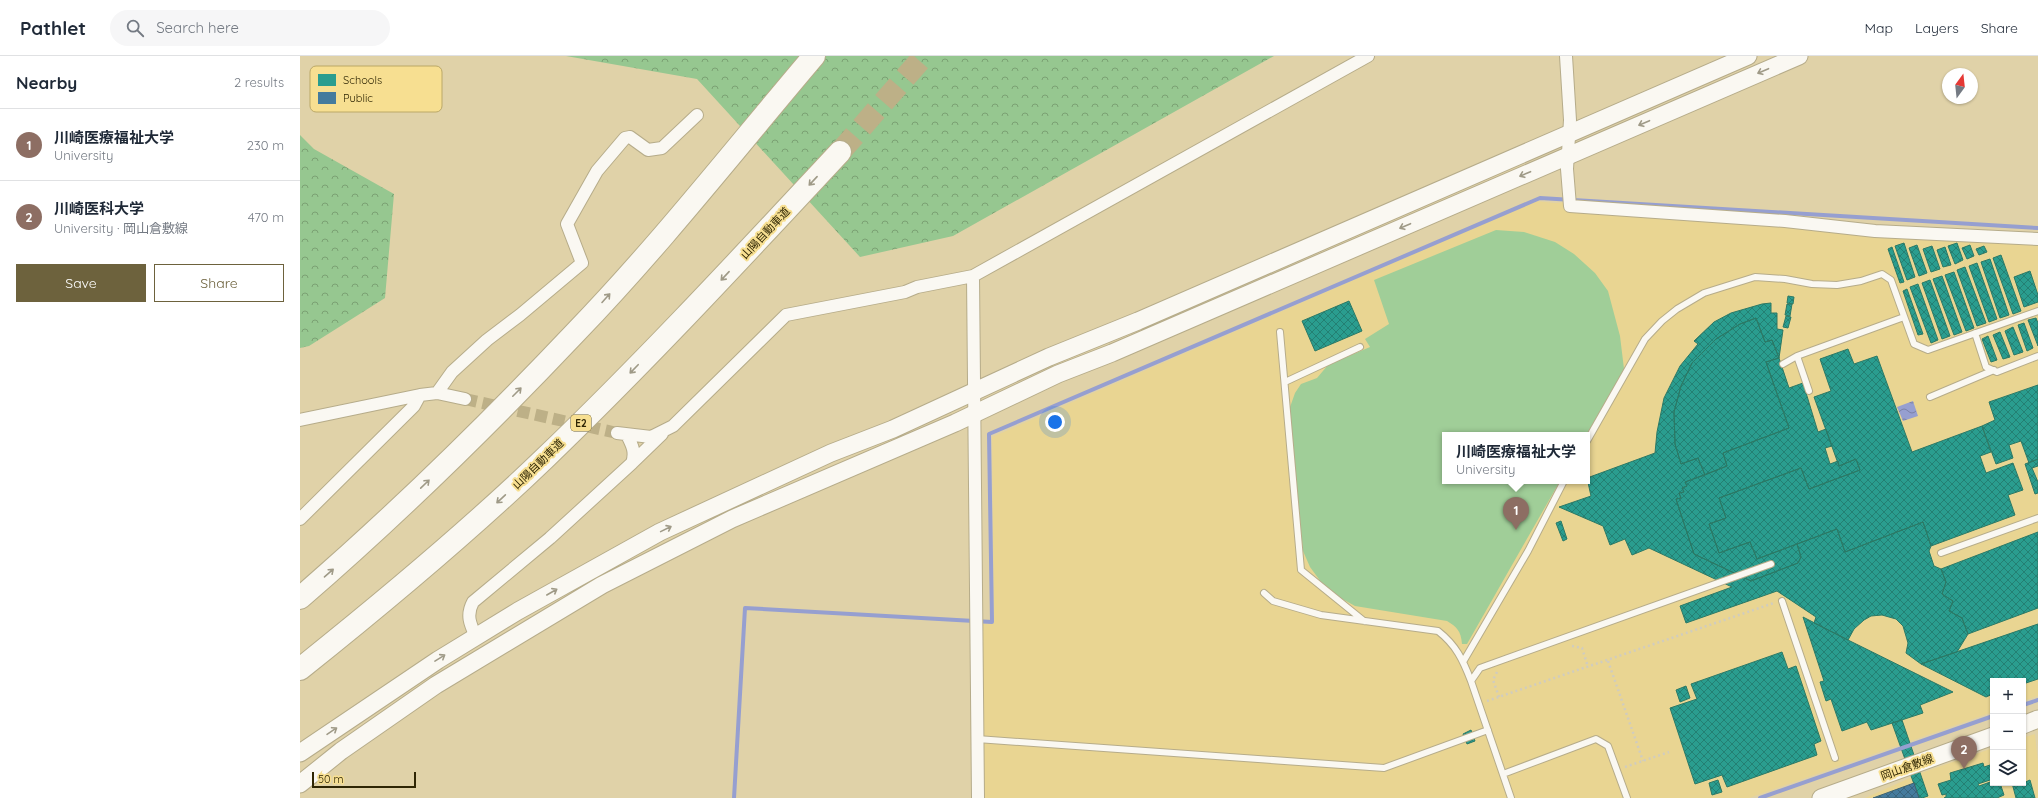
<!DOCTYPE html>
<meta charset="utf-8">
<style>
:root{--surface:#fff;--page:#f6f6f7;--text:#1f2937;--muted:#747a83;--line:#e0e1e3;--accent:#6d623d}
body{margin:0;font-family:Quicksand,"Noto Sans JP",sans-serif;background:var(--page);color:var(--text)}
.controls{position:absolute;right:12px;bottom:12px;display:grid;overflow:hidden;border-radius:0px;box-shadow:0 1px 3px #0004}
.controls button{width:36px;height:36px;display:grid;place-items:center;padding:0;border:0;border-bottom:1px solid var(--line);background:var(--surface);color:var(--text);font:20px sans-serif}
.compass{position:absolute;left:1642px;top:12px;width:36px;height:36px;border-radius:50%;background:var(--surface);box-shadow:0 1px 3px #0004;rotate:15deg}
.scale{position:absolute;left:12px;bottom:10px;width:104px;box-sizing:border-box;padding-left:4px;border:2px solid #2f2604;border-top:0;font-size:11px;line-height:14px;white-space:nowrap;color:#2f2604;-webkit-text-stroke:3px #f7df91;paint-order:stroke}
.you{position:absolute;left:755px;top:366px;width:14px;height:14px;margin:-10px;border:3px solid #fff;border-radius:50%;background:#1a73e8;box-shadow:0 0 0 6px #1a73e833}
.badge{display:grid;place-items:center;width:26px;height:26px;border-radius:50%;background:var(--accent);color:#fff;font-size:13px;font-weight:700}
.pin{position:absolute;translate:-50% -33px;filter:drop-shadow(0 1px 2px #0008)}
.pin::after{content:'';position:absolute;top:21px;width:14px;height:12px;background:inherit;clip-path:polygon(0 0,100% 0,50% 100%)}
.popup{position:absolute;left:1142px;top:376px;width:148px;height:52px;box-sizing:border-box;display:grid;place-content:center;border-radius:0px;background:var(--surface);filter:drop-shadow(0 1px 3px #0005);font-size:13px;white-space:nowrap;color:var(--muted)}
.popup b{font-size:15px;color:var(--text)}
.popup::after{content:'';position:absolute;left:50%;top:100%;margin-left:-8px;border:8px solid transparent;border-top-color:var(--surface)}
.list{margin:0;padding:0;list-style:none}
h2{display:flex;justify-content:space-between;align-items:center;height:52px;margin:0;padding:0 16px;font-size:17px}
h2 small{font-size:13px;font-weight:400;color:var(--muted)}
.list li{display:grid;grid-template-columns:26px 1fr auto;gap:12px;align-items:center;box-sizing:border-box;height:72px;padding:0 16px;border-top:1px solid var(--line)}
.list b{display:block;font-size:15px;white-space:nowrap}
.list p{margin:0;font-size:13px;white-space:nowrap;color:var(--muted)}
.list em{font-size:13px;font-style:normal;color:var(--muted)}
.actions{display:flex;gap:8px;padding:12px 16px}
.actions a{flex:1;padding:9px 0;border:1px solid var(--accent);border-radius:0px;text-align:center;font-size:14px;color:var(--accent)}
.actions .main{background:var(--accent);color:#fff}
.icon{flex:none;width:22px;height:22px;fill:none;stroke:currentColor;stroke-width:2;stroke-linecap:round;stroke-linejoin:round}
.map{position:relative;flex:none;width:1738px;height:742px;overflow:hidden}
header{display:flex;align-items:center;gap:24px;box-sizing:border-box;height:56px;padding:0 20px;background:var(--surface);border-bottom:1px solid var(--line)}
header strong{font-size:19px}
nav{display:flex;gap:22px;margin-inline-start:auto;font-size:14px}
.search{width:280px;height:36px;background:var(--page);display:flex;align-items:center;gap:10px;box-sizing:border-box;padding:0 14px;border-radius:22px;color:var(--muted);font-size:15px}
main{display:flex}
aside{flex:1;background:var(--surface)}
.map>svg:first-child{display:block}
.built{fill:#e9d592;fill-rule:evenodd}
.forest{fill:url(#forest-crowns)}
.garden{fill:#a0ce98}
.water{fill:url(#water-waves)}
.schools{fill:url(#schools-cross-hatch);stroke:#2c7965}
.public{fill:url(#public-cross-hatch);stroke:#3e626f}
.lines{fill:none;stroke-linecap:round;stroke-linejoin:round}
.stream{stroke:#969fd0;stroke-width:4}
.street-tunnel{stroke:#bdb087;stroke-width:12;stroke-dasharray:12 6;stroke-linecap:butt}
.highway-tunnel{stroke:#bdb087;stroke-width:22;stroke-dasharray:22 11;stroke-linecap:butt}
.lane-casing{stroke:#b6ac8a;stroke-width:8}
.street-casing{stroke:#b6ac8a;stroke-width:14}
.secondary-casing{stroke:#b6ac8a;stroke-width:19}
.highway-casing{stroke:#b6ac8a;stroke-width:24}
.path{stroke:#d0ccbf;stroke-width:2.5;stroke-dasharray:2 3;stroke-linecap:butt}
.lane{stroke:#faf8f2;stroke-width:6}
.street{stroke:#faf8f2;stroke-width:12}
.secondary{stroke:#faf8f2;stroke-width:17}
.highway{stroke:#faf8f2;stroke-width:22}
.oneway{stroke:#9f9a87}
.labels{text-anchor:middle;dominant-baseline:central;stroke-width:4;stroke-linejoin:round;paint-order:stroke}
.shield{fill:#f7df91;stroke:#6b5e2e;stroke-width:1}
.shield-label{font-size:10px;font-weight:bold;fill:#2f2604}
.street-label{font-size:11px;fill:#2f2604;stroke:#f7df91}
.key{fill:#f7df91;stroke:#bba867;stroke-width:1}
.key-label{font-size:11px;fill:#2f2604}
</style>
<header>
<strong>Pathlet</strong>
<div class="search"><svg class="icon" aria-label="search" viewBox="0 0 24 24"><circle cx="10" cy="10" r="6"/><path d="M15 15l6 6"/></svg>Search here</div>
<nav><a>Map</a><a>Layers</a><a>Share</a></nav>
</header>
<main>
<aside>
<h2>Nearby<small>2 results</small></h2>
<ul class="list">
<li><span class="badge" style="background:#8d6e63">1</span><div><b>川崎医療福祉大学</b><p>University</p></div><em>230 m</em></li>
<li><span class="badge" style="background:#8d6e63">2</span><div><b>川崎医科大学</b><p>University · 岡山倉敷線</p></div><em>470 m</em></li>
</ul>
<div class="actions"><a class="main">Save</a><a>Share</a></div>
</aside>
<div class="map">
<svg width="1738" height="742" viewBox="0 0 1738 742">
<defs>
<pattern id="forest-crowns" width="20" height="18" patternUnits="userSpaceOnUse"><rect width="20" height="18" fill="#96c790"/><path d="M2 6a3 3 0 1 1 6 0M12 15a3 3 0 1 1 6 0" fill="none" stroke="#7ba173"/></pattern>
<pattern id="water-waves" width="16" height="10" patternUnits="userSpaceOnUse"><rect width="16" height="10" fill="#969fd0"/><path d="M0 5q4-4 8 0t8 0" fill="none" stroke="#7b81a7"/></pattern>
<pattern id="schools-cross-hatch" width="8" height="8" patternUnits="userSpaceOnUse"><rect width="8" height="8" fill="#2a9d8f"/><path d="M0 0l8 8M0 8l8-8" fill="none" stroke="#248073"/></pattern>
<pattern id="public-cross-hatch" width="8" height="8" patternUnits="userSpaceOnUse"><rect width="8" height="8" fill="#457b9d"/><path d="M0 0l8 8M0 8l8-8" fill="none" stroke="#3a657e"/></pattern>
</defs>
<rect width="100%" height="100%" fill="#e0d2a8"/>
<path class="built" d="M1236 145 1255 147 1267 146 1738 187V640L1723 645V625H1693V656L1449 742H683L682 568 694 567 692 381ZM1145 379H1287V425H1145Z
M1735 678 1738 708V742H1565L1621 717 1693 692V727H1723V682Z"/>
<path class="forest" d="M266 0H974L653 180 560 201 397 23Z
M0 79 14 93 94 138 85 242 9 290 0 292Z"/>
<path class="garden" d="M1196 174 1224 176 1255 186 1274 198 1295 217 1308 235 1320 280 1324 313 1287 379H1145V425H1260L1167 588H1162C1161 575 1157 571 1147 565L1055 550 1037 540 1021 526 1010 511 1003 495 989 354 995 337 1001 328 1017 322 1028 309 1070 291 1065 283 1089 268 1074 224Z"/>
<path class="water" d="M1613 345 1618 360 1603 365 1597 351Z"/>
<path class="schools" d="M1604 187 1615 221 1607 224 1595 190Z
M1657 187 1663 204 1655 208 1648 190Z
M1617 189 1627 217 1619 220 1609 192Z
M1670 189 1674 200 1667 203 1662 192Z
M1632 190 1640 213 1631 216 1623 193Z
M1684 190 1687 196 1679 199 1676 193Z
M1592 191 1604 226 1600 227 1588 193Z
M1645 191 1651 209 1643 211 1637 194Z
M1701 199 1721 255 1713 258 1693 202Z
M1690 203 1709 259 1700 262 1681 206Z
M1677 207 1697 263 1689 266 1669 210Z
M1665 211 1686 267 1677 270 1657 214Z
M1730 215 1738 239V246L1724 251 1714 221Z
M1654 216 1674 272 1666 275 1645 219Z
M1642 220 1662 276 1654 279 1633 223Z
M1630 224 1650 280 1642 283 1622 227Z
M1618 228 1638 284 1631 287 1610 231Z
M1607 233 1623 278 1618 279 1603 235Z
M1488 240 1494 241 1493 248 1487 247Z
M1049 245 1062 275 1015 295 1002 265Z
M1471 247V257H1477V273L1483 274 1479 302 1472 284 1465 286 1456 262 1440 268 1416 283 1392 307 1381 330 1374 356 1375 388 1381 408 1398 402 1405 419 1385 426 1387 430 1382 432 1384 436 1379 437 1381 442 1376 443 1394 498 1451 525 1498 507 1501 501 1497 488 1537 473 1545 496 1623 466 1631 490 1629 495 1634 510 1641 513 1646 526 1642 538 1653 545 1649 555 1662 562 1668 578 1657 596 1621 608 1606 597 1608 587 1603 570 1596 563 1582 559 1571 560 1564 564 1554 573 1548 584 1514 567 1516 561 1477 535 1386 567 1380 550 1432 531 1349 492 1332 499 1325 483 1310 489 1303 470 1259 451 1291 440 1287 422 1355 397 1357 376 1364 342 1380 310 1398 288 1394 285 1414 266 1431 257 1462 248Z
M1487 248H1492L1490 260 1485 259Z
M1486 260 1491 261 1488 272 1483 271Z
M1456 262 1465 286 1472 284 1479 302 1466 306 1489 372 1423 397 1427 410 1405 419 1398 402 1381 408 1375 388 1374 356 1381 330 1392 307 1416 283 1440 268Z
M1736 262 1738 267V290L1728 264Z
M1724 267 1733 292 1727 295 1718 269Z
M1713 271 1723 296 1714 299 1705 275Z
M1700 276 1710 301 1703 303 1693 279Z
M1688 280 1697 304 1691 306 1682 283Z
M1548 293 1554 308 1577 300 1612 396 1682 370 1691 396 1680 400 1686 417 1713 407 1723 434 1708 439 1715 459 1631 490 1623 466 1545 496 1537 473 1457 503 1450 486 1419 497 1409 468 1426 462 1419 442 1501 412 1509 433 1560 414 1556 403 1539 410 1514 341 1531 335 1520 303Z
M1479 302 1489 332 1503 327 1518 376 1526 373 1532 390 1525 392 1530 408 1538 405 1539 410 1556 403 1560 414 1509 433 1501 412 1419 442 1426 462 1409 468 1419 497 1450 486 1457 503 1497 488 1501 501 1498 507 1451 525 1394 498 1376 443 1381 442 1379 437 1384 436 1382 432 1387 430 1385 426 1427 410 1423 397 1489 372 1466 306Z
M1738 329V403L1729 407 1721 385 1709 389 1713 402 1696 408 1682 370 1695 364 1689 346Z
M1738 403V410L1732 412 1738 426V437L1735 438 1725 408Z
M1261 465 1267 483 1263 485 1256 467Z
M1738 476V552L1668 578 1662 562 1649 555 1653 545 1642 538 1646 526 1641 513Z
M1503 561 1548 584 1653 636 1620 649 1623 657 1571 674 1567 666 1542 675 1531 643 1526 645 1520 626 1524 625Z
M1738 568V623L1723 628V625H1693V638L1686 641 1621 608Z
M1482 596 1488 613 1496 610 1521 685 1514 688 1517 699 1427 731 1422 719 1395 728 1370 652 1397 643 1391 628Z
M1386 630 1390 642 1380 646 1376 634Z
M1602 664 1628 740 1622 742H1619L1592 667Z
M1171 674 1175 685 1167 688 1163 678Z
M1683 707 1684 711 1693 708V723L1678 728 1679 730 1693 725V727H1700L1704 739 1697 742H1644L1646 741V738L1642 739 1638 728 1651 724 1650 717Z
M1418 724 1422 736 1412 739 1409 727Z
M1730 724 1735 742H1716L1712 727H1723Z"/>
<path class="public" d="M1614 727 1619 742H1573Z"/>
<g class="lines">
<path class="stream" d="M1723 649 1738 644
M434 742 445 552 692 566 689 378 1240 142 1738 172
M1460 742 1693 660"/>
<path class="street-tunnel" d="M165 343 317 377"/>
<path class="highway-tunnel" d="M540 96 624 0"/>
<defs>
<path id="lane" d="M980 276 1001 514 1064 565
M1675 277 1686 311 1697 316 1738 300
M1497 300 1509 335
M1483 308 1497 300 1604 261
M985 326 1060 291
M1630 341 1694 314
M1287 385 1345 283 1362 265 1377 253 1404 237 1455 221 1485 223 1512 228 1537 229 1561 225 1582 218 1591 224 1614 288 1628 294 1738 255
M1641 497 1738 462
M964 537 973 545 1021 559 1138 575C1156 589 1163 604 1171 625
M1482 545 1535 702
M1163 606 1228 495 1264 425
M677 683 1084 712 1188 674
M1203 718 1296 683 1308 690 1327 742
M1211 742 1171 625 1180 612 1471 508"/>
<path id="street" d="M1266 0 1270 64 1267 113 1270 150 1485 165 1575 175 1738 183
M673 220 678 742
M137 337 152 316 187 284 220 259 282 207 267 168 297 115 325 82 330 81 348 94 362 92 397 59
M0 364 120 339 137 337 165 343
M317 377 351 381 373 370 486 259 605 236 617 231 673 220 1068 0
M332 407 362 378
M0 463 114 350 120 339
M176 581C170 568 166 559 173 546L250 482 332 407C336 396 332 389 327 379"/>
<path id="secondary" d="M1723 669 1738 663
M0 697 138 604 218 555 360 476 531 397 593 373 749 301 838 265 1448 0
M0 728 41 695 136 629 302 529 432 463 655 367 758 318 812 297 1499 0
M1521 742 1693 680"/>
<path id="highway" d="M0 542C96 459 188 369 276 276 360 189 435 93 514 0
M0 613C84 546 167 477 245 402 347 304 443 200 540 96"/>
</defs>
<use href="#lane" class="lane-casing"/>
<use href="#street" class="street-casing"/>
<use href="#secondary" class="secondary-casing"/>
<use href="#highway" class="highway-casing"/>
<path class="path" d="M1272 590 1282 592 1288 611
M1308 605 1343 705
M1197 616 1193 624 1199 641
M1187 645 1474 547
M1325 711 1369 696"/>
<use href="#lane" class="lane"/>
<use href="#street" class="street"/>
<use href="#secondary" class="secondary"/>
<use href="#highway" class="highway"/>
</g>
<defs><path id="oneway-shaft" d="M-6 0H5M1.5-3L5.5 0L1.5 3" fill="none" stroke-width="1.6" stroke-linecap="round" stroke-linejoin="round"/></defs>
<g class="oneway">
<use href="#oneway-shaft" transform="translate(1463 15) rotate(157)"/>
<use href="#oneway-shaft" transform="translate(1344 67) rotate(157)"/>
<use href="#oneway-shaft" transform="translate(1225 118) rotate(157)"/>
<use href="#oneway-shaft" transform="translate(513 125) rotate(133)"/>
<use href="#oneway-shaft" transform="translate(1105 170) rotate(157)"/>
<use href="#oneway-shaft" transform="translate(425 220) rotate(133)"/>
<use href="#oneway-shaft" transform="translate(306 242) rotate(-48)"/>
<use href="#oneway-shaft" transform="translate(334 313) rotate(134)"/>
<use href="#oneway-shaft" transform="translate(217 336) rotate(-45)"/>
<use href="#oneway-shaft" transform="translate(125 428) rotate(-44)"/>
<use href="#oneway-shaft" transform="translate(201 443) rotate(137)"/>
<use href="#oneway-shaft" transform="translate(366 473) rotate(-26)"/>
<use href="#oneway-shaft" transform="translate(29 517) rotate(-41)"/>
<use href="#oneway-shaft" transform="translate(252 536) rotate(-30)"/>
<use href="#oneway-shaft" transform="translate(140 602) rotate(-32)"/>
<use href="#oneway-shaft" transform="translate(32 675) rotate(-34)"/>
</g>
<g class="labels">
<rect class="shield" x="271" y="359" width="20" height="16" rx="3"/>
<g class="shield-label">
<text x="281" y="367">E2</text>
</g>
<g class="street-label">
<text transform="translate(465 177) rotate(-47)">山陽自動車道</text>
<text transform="translate(238 408) rotate(-44)">山陽自動車道</text>
<text transform="translate(1607 711) rotate(-20)">岡山倉敷線</text>
</g>
</g>
<rect x="10" y="10" width="132" height="46" rx="6" class="key"/>
<rect x="18" y="18" width="18" height="12" fill="#2a9d8f"/>
<rect x="18" y="36" width="18" height="12" fill="#457b9d"/>
<g class="key-label">
<text x="43" y="28">Schools</text>
<text x="43" y="46">Public</text>
</g>
</svg>
<div class="controls">
<button>+</button>
<button>−</button>
<button><svg class="icon" aria-label="layers" viewBox="0 0 24 24"><path d="M12 4l9 5-9 5-9-5zM3 14l9 5 9-5"/></svg></button>
</div>
<svg class="compass" viewBox="-18 -18 36 36"><path d="M0-13l5 13h-10z" fill="#e53935"/><path d="M0 13l5-13h-10z" fill="#747a83"/></svg>
<div class="scale">50 m</div>
<div class="you"></div>
<div class="pin badge" style="left:1216px;top:474px;background:#8d6e63">1</div>
<div class="popup"><b>川崎医療福祉大学</b>University</div>
<div class="pin badge" style="left:1664px;top:713px;background:#8d6e63">2</div>
</div>
</main>
